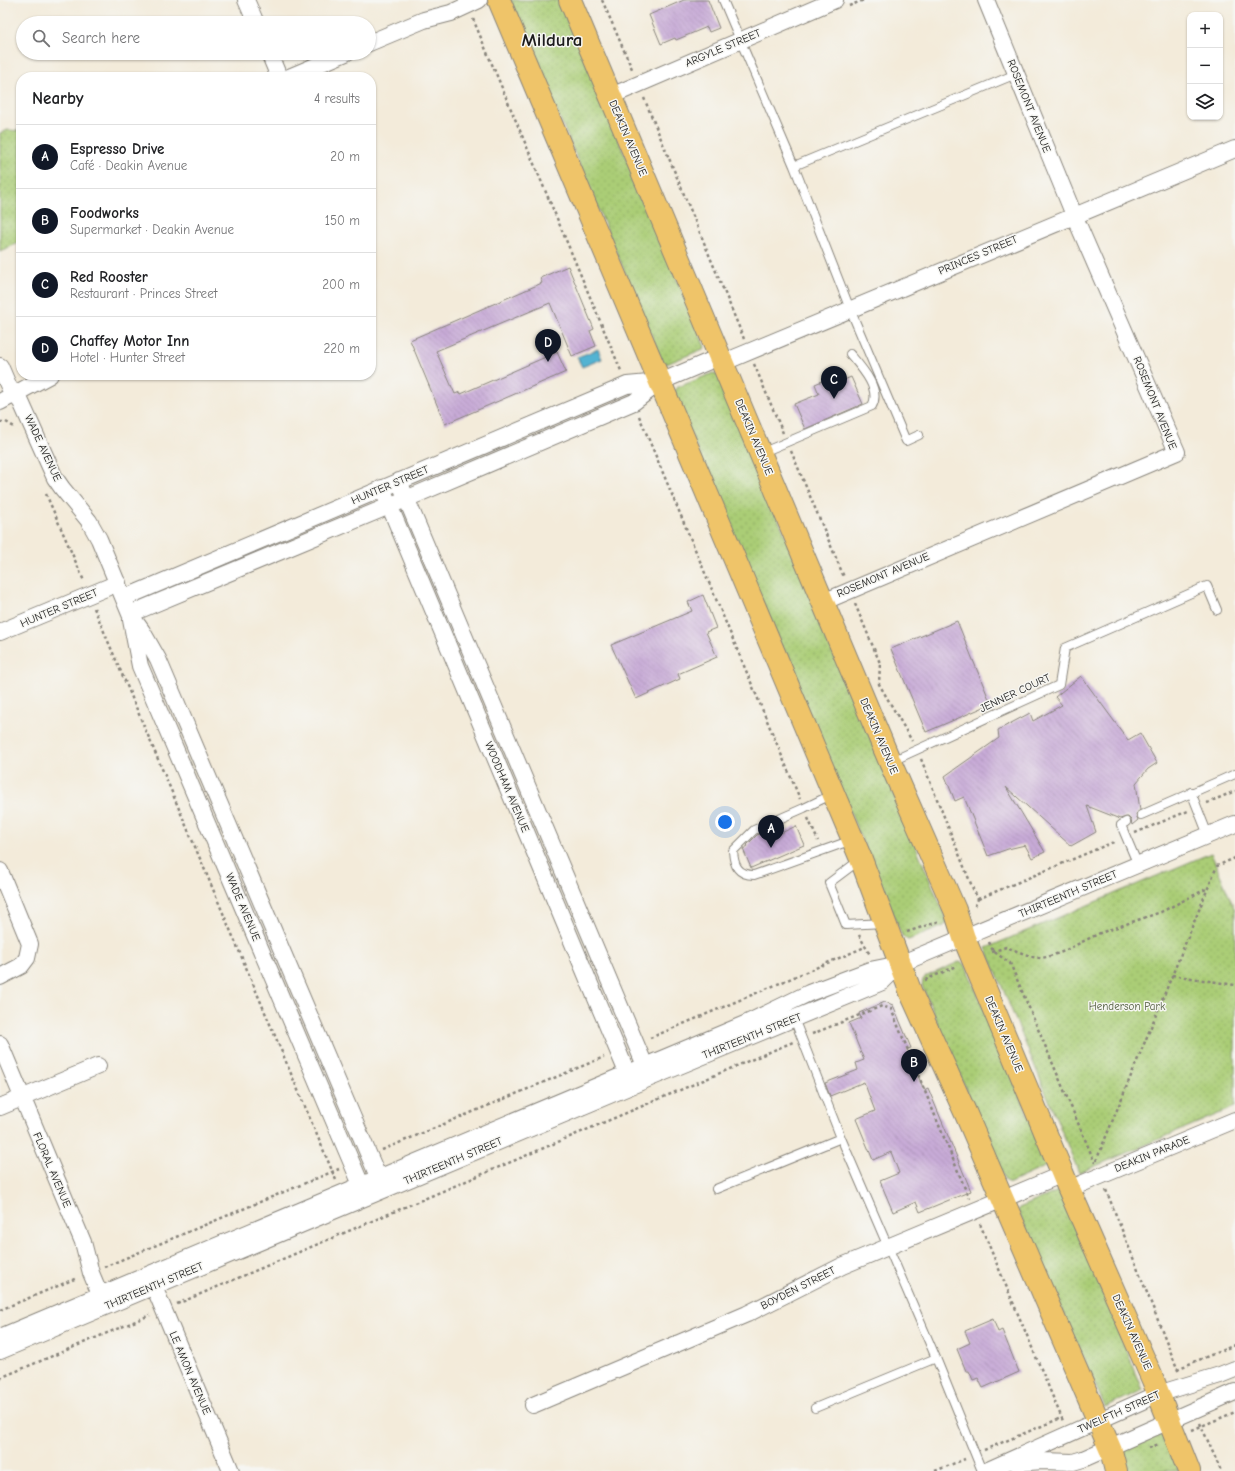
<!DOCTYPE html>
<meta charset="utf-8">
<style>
:root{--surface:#fff;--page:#f6f6f6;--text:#202124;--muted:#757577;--line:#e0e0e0;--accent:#111827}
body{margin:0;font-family:"Comic Neue",sans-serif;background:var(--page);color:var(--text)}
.controls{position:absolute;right:12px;top:12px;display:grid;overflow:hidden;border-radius:8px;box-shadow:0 1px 3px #0004}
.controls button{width:36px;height:36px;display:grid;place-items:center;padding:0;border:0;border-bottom:1px solid var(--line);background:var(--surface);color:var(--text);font:20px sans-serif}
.you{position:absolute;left:725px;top:822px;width:14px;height:14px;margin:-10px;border:3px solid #fff;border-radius:50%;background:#1a73e8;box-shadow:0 0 0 6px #1a73e833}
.badge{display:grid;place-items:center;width:26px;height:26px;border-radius:50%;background:var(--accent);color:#fff;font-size:13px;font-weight:700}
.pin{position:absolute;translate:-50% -33px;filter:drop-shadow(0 1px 2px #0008)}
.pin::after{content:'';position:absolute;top:21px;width:14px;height:12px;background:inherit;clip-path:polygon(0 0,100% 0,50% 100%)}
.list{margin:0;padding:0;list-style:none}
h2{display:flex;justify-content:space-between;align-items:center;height:52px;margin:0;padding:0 16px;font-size:17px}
h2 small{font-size:13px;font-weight:400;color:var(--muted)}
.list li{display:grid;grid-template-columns:26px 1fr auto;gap:12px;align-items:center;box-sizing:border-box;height:64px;padding:0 16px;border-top:1px solid var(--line)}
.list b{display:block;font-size:15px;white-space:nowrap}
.list p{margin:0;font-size:13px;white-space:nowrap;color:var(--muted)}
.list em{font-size:13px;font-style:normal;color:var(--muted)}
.icon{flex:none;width:22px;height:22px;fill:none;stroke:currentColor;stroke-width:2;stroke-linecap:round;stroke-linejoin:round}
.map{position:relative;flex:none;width:1235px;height:1471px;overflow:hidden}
.search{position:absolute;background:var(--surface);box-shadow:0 1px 3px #0004;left:16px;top:16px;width:360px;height:44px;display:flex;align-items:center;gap:10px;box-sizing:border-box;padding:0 14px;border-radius:22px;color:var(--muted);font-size:15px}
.panel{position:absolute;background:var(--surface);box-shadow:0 1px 3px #0004;left:16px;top:72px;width:360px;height:308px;border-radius:16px}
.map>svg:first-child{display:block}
.park{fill:url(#park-dots);stroke:#637449}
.water{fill:#53b3d2;stroke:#386877}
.building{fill:url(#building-back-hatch)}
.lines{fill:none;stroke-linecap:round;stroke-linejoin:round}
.service-casing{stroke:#88847b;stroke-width:10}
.minor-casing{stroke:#88847b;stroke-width:18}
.trunk-casing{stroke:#88847b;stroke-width:24}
.path{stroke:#88847b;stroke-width:2.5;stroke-dasharray:3 3;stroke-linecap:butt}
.service{stroke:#fff;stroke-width:8}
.minor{stroke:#fff;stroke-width:16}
.trunk{stroke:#efc469;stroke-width:22}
.labels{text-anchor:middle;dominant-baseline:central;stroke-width:3;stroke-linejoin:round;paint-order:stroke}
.street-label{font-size:11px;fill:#1c1c1c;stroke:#f6f6f2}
.park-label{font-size:11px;fill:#4e5a3c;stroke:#f6f6f2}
.town-label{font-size:19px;font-weight:bold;fill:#1c1c1c;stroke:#f6f6f2}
</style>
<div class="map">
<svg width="1235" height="1471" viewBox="0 0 1235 1471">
<defs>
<pattern id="park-dots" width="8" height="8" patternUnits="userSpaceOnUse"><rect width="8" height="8" fill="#aacd76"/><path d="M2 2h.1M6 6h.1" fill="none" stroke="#92af66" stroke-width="1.8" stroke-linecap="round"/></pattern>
<pattern id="building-back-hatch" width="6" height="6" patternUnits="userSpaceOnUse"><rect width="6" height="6" fill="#c8abd7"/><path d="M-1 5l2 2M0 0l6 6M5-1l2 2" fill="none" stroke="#ab93b8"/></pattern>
</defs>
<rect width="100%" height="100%" fill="#f6f6f2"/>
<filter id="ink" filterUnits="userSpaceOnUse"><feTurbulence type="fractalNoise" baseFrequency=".025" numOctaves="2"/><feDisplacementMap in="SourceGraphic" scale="8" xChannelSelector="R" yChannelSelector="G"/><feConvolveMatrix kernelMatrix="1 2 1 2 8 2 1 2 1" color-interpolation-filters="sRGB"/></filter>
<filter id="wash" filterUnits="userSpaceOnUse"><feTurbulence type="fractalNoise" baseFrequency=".012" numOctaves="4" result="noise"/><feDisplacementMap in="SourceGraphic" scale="16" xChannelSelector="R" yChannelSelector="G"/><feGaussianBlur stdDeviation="0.9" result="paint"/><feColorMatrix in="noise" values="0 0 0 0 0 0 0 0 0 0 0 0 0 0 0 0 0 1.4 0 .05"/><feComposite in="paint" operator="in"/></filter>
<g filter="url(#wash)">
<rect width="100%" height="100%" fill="#f3ebda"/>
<path class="park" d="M510 0H560L705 347 703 349 664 365Z
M8 130 21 131V242L0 251V133Z
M713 373 718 375 945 916 947 922 944 926 911 939 908 940 902 936 674 394 676 388Z
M1211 853 1235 910V1107L1079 1173 986 948Z
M959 962 965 964 1049 1165 1010 1183 1005 1181 922 986 923 980 925 977Z
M1058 1191 1061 1192 1143 1390 1105 1407 1018 1211 1019 1208Z
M1159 1433 1164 1436 1179 1471H1128L1121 1455 1124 1447Z"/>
<path class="water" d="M598 349 602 359 582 367 577 357Z"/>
<g id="blocks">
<path class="building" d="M684 0H708L719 28 709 32 707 27 676 40 675 38 661 44 649 15Z
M568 266 594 329 590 331 596 346 572 356 550 303 436 351 455 394 460 392 461 394 557 352 566 372 445 424 410 340 542 283 540 278Z
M851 377 863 404 805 429 794 404 819 394 815 384 827 379 830 386Z
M703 595 716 628 706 632 717 657 678 674 680 679 636 699 611 645 692 611 688 602Z
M957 621 991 704 926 732 891 649Z
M1081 676 1128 740 1140 733 1157 763 1148 769 1136 783 1140 810 1136 814 1138 820 1132 825 1131 820 1128 817H1126L1120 819 1087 806 1096 832 1071 846 1006 787 1045 852 1032 858 1025 845 1008 849 988 856 964 797 955 801 945 776 999 738 998 730 1030 713 1033 721 1062 705 1055 697Z
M796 826 804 845 751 868 743 849 748 846 747 845 757 835 775 827 779 834Z
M885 1002 893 1005 911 1048 907 1049 924 1090 928 1088 971 1191 920 1212 916 1202 893 1212 880 1181 899 1173 891 1152 873 1160 856 1119 875 1111 864 1082 830 1096 825 1083 858 1070 856 1063 864 1060 849 1023 861 1018 859 1013Z
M993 1319 998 1332 1002 1330 1019 1372 983 1388 978 1378 973 1380 969 1371H966L957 1349 970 1343 965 1331Z"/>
</g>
</g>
<g filter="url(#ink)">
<use href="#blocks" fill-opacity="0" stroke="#88847b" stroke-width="1"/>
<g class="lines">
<defs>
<path id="service" d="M723 0 794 166 850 309 906 441 919 435
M794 166 1016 74
M761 453 872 406C882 389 860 366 850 354
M890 762 1059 685 1065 648 1207 586 1217 610
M1191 792 1208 835
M833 794 804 808 754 830 733 851C734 866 738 875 754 875L852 840
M1141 815 1235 774
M1126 822 1121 825 1138 865
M861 859 829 883 846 925 884 923
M793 1016 841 1138 936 1358 982 1471
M716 1189 841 1138
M815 1408 936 1358"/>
<path id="minor" d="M246 0 256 23
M369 43 424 20 451 13 479 0
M269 53 279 77
M289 77 346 53
M611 96 835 0
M722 363 1235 149
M0 366 9 387 21 402 55 478 62 488 89 521 99 539 130 614 142 631 158 659 382 1186
M0 402 50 375
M399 481 649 1075
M382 488 631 1082
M124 598 627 385 660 382
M823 602 1177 452 1074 215 986 0
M130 614 406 499 634 402 660 382 719 357
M131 620 140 666 365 1194
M0 632 118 583
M0 871 30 944 27 958 21 966 0 977
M0 1044 83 1242 91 1273 104 1304
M0 1107 98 1066
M1069 1189 1235 1120
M150 1277 231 1471
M0 1337 747 1023 809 993 870 970 900 964 1235 824
M0 1351 650 1078 882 982 900 964
M533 1405 747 1314 842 1266 1063 1174
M1016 1463 1043 1461 1073 1462 1083 1459 1235 1392
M986 1471 1158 1394 1220 1375 1235 1369"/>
<path id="trunk" d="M499 0 861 859 911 993 965 1112 1092 1406 1111 1451 1116 1471
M570 0 890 762 955 910 964 938 1069 1189 1153 1380 1189 1471"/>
</defs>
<use href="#service" class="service-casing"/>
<use href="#minor" class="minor-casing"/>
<use href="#trunk" class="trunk-casing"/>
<path class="path" d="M602 0 633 71
M849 6 864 0
M473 19 622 373
M644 98 744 339
M754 364 783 433
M639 416 800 799
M0 422H6L16 428
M791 451 844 577
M46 494 84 581
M855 604 880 663 879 684 912 741
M94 608 336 1180
M921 759 973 889 978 899 974 908
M1207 803 1235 791
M808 818 818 841
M1135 833 1188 811
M978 899 1116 841
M907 932 940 921
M859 935 870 955
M989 942 993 951 1010 963 1095 1163
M992 952 1006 947 1033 957 1041 958 1047 957 1062 952 1100 933 1161 912 1206 889
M1172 975 1235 985
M925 980 957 966
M812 1034 882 1006 891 1009 969 1198
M650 1038 865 947
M382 1150 604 1057
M1096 1161 1217 866 1235 858
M1106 1190 1179 1373
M980 1224 1063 1421
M104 1267 339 1169
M177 1304 793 1042
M0 1310 77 1278
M1177 1369 1235 1345
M0 1378 150 1315
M1200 1423 1221 1471
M1192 1430 1235 1412
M1149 1448 1159 1444
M984 1450 1061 1418
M935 1471 965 1459"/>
<use href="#service" class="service"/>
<use href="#minor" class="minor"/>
<use href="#trunk" class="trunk"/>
</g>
</g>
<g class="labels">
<g class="street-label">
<text transform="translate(723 48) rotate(-23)">ARGYLE STREET</text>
<text transform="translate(1029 106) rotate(68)">ROSEMONT AVENUE</text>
<text transform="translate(628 138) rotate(67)">DEAKIN AVENUE</text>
<text transform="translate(978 255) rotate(-23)">PRINCES STREET</text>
<text transform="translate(1155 403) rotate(68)">ROSEMONT AVENUE</text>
<text transform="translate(754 437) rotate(67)">DEAKIN AVENUE</text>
<text transform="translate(43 448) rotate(65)">WADE AVENUE</text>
<text transform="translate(390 485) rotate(-23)">HUNTER STREET</text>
<text transform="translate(883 575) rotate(-23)">ROSEMONT AVENUE</text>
<text transform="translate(59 608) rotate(-23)">HUNTER STREET</text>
<text transform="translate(1015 693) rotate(-25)">JENNER COURT</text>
<text transform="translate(879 736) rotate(67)">DEAKIN AVENUE</text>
<text transform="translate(507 787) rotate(67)">WOODHAM AVENUE</text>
<text transform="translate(1068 894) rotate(-23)">THIRTEENTH STREET</text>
<text transform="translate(243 907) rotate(67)">WADE AVENUE</text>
<text transform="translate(1004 1034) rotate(67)">DEAKIN AVENUE</text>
<text transform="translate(752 1036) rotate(-22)">THIRTEENTH STREET</text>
<text transform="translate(1152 1154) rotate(-22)">DEAKIN PARADE</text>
<text transform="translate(453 1161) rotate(-23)">THIRTEENTH STREET</text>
<text transform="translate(52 1170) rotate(67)">FLORAL AVENUE</text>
<text transform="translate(154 1286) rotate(-23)">THIRTEENTH STREET</text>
<text transform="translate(798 1288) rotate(-27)">BOYDEN STREET</text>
<text transform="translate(1132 1332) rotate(66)">DEAKIN AVENUE</text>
<text transform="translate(190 1373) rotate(67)">LE AMON AVENUE</text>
<text transform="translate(1119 1412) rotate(-24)">TWELFTH STREET</text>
</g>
<g class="park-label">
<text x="1127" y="1006">Henderson Park</text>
</g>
<g class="town-label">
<text x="552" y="40">Mildura</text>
</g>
</g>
</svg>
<div class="controls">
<button>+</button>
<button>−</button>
<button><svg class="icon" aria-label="layers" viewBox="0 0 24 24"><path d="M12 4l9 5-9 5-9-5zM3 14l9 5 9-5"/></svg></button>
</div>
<div class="you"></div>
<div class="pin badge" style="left:771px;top:848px">A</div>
<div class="pin badge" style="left:914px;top:1082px">B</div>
<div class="pin badge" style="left:834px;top:399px">C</div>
<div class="pin badge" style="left:548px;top:362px">D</div>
<div class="search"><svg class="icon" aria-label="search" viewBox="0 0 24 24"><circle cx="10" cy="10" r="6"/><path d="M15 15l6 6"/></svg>Search here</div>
<section class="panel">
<h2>Nearby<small>4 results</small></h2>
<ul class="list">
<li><span class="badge">A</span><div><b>Espresso Drive</b><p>Café · Deakin Avenue</p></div><em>20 m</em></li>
<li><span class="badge">B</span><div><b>Foodworks</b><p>Supermarket · Deakin Avenue</p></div><em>150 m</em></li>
<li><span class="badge">C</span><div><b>Red Rooster</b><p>Restaurant · Princes Street</p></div><em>200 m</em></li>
<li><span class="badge">D</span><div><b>Chaffey Motor Inn</b><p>Hotel · Hunter Street</p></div><em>220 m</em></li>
</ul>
</section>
</div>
